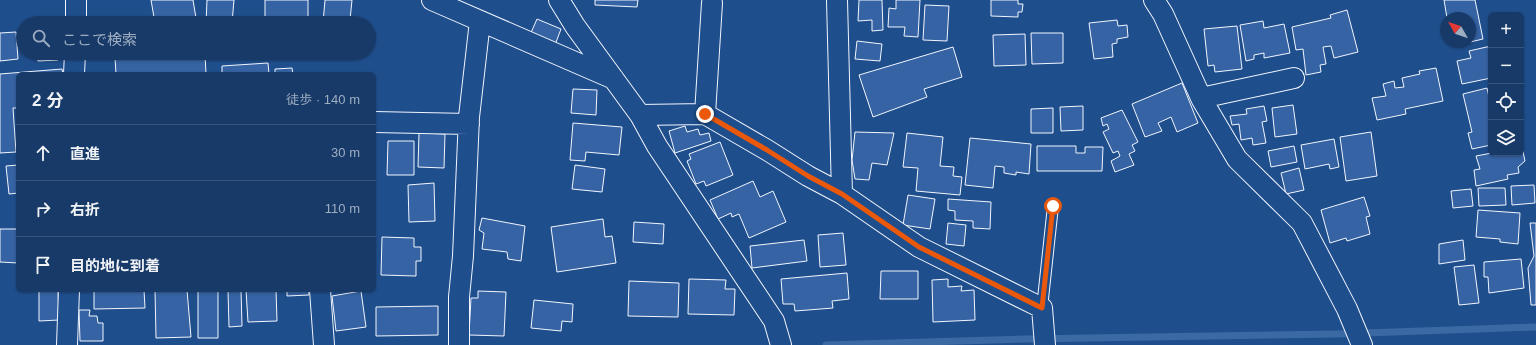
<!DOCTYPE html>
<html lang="ja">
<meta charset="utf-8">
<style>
:root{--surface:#173a69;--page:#244571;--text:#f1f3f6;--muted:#9eadc0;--line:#36547d}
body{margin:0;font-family:Arial,"Noto Sans JP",sans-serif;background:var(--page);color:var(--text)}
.controls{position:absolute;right:12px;top:12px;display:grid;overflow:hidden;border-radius:6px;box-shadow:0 1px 3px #0004}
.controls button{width:36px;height:36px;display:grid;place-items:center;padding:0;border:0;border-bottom:1px solid var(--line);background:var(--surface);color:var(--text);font:20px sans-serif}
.compass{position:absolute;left:1440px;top:12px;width:36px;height:36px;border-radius:50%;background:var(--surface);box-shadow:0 1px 3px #0004;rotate:310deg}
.stop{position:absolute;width:12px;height:12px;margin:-9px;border:3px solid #ea580c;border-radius:50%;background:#fff}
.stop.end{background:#ea580c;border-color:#fff;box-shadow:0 1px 4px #0008}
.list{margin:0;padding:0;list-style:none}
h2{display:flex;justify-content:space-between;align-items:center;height:52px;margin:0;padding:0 16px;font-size:17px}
h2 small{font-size:13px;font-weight:400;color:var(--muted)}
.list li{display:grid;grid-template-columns:26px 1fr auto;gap:12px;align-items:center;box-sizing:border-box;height:56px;padding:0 16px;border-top:1px solid var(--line)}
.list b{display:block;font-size:15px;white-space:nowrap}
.list em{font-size:13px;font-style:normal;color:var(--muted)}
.icon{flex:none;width:22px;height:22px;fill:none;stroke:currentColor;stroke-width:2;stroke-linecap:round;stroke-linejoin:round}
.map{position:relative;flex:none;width:1536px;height:345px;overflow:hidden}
.search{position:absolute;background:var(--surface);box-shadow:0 1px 3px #0004;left:16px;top:16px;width:360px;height:44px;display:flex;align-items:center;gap:10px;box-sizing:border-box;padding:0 14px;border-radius:22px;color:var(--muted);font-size:15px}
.panel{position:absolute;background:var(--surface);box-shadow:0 1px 3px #0004;left:16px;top:72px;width:360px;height:220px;border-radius:6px}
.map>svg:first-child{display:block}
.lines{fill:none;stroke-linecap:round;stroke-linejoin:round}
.stream{stroke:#3b69a3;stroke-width:7}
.building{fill:#3563a3;stroke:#f2f6ff}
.lane-casing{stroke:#f2f6ff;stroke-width:12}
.street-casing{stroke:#f2f6ff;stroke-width:22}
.lane{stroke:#1f4e8c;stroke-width:10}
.street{stroke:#1f4e8c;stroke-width:20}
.route{stroke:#ea580c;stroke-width:5}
</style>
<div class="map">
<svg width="1536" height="345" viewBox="0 0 1536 345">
<rect width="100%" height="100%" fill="#1f4e8c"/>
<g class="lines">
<path class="stream" d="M826 345 1026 339 1337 334 1536 327"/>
</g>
<path class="building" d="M151 0H193L196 18 168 23H155Z
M207 0H234L232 23H206Z
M265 0H308V19H286V23H265Z
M325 0H352L350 20 340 19V23H323Z
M595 0H638L637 7 595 5Z
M859 0H882L883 30 872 31V20L858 21Z
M896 0H920L918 37 904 36 905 27H888L889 8 896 9Z
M991 0H1018V4H1023L1022 12H1018V17L991 16Z
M1444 0H1475L1483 39 1470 42V18H1447Z
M925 5 949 6 947 41 923 40Z
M1347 10 1358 52 1334 58 1331 46 1323 47 1326 64 1320 65 1321 72 1306 75 1303 49 1296 50 1292 27 1331 18 1330 15Z
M537 19 561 29 555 45 530 35Z
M1117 20 1118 26 1127 25 1128 37 1117 39V43L1112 44 1113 57 1094 59 1089 23Z
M1263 21 1264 28 1284 24 1290 53 1264 58V53L1254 55V59L1246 61 1240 25Z
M1237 26 1242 69 1215 72 1214 65 1208 66 1204 29Z
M16 32 18 59 0 61V33Z
M1031 33H1063V63L1032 64Z
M1025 34 1026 65 994 66 993 35Z
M857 41 882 44 880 61 855 59Z
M1491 46V78L1462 84 1457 61 1471 58 1469 51Z
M953 47 962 77 924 89 927 97 873 117 859 75Z
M37 53H57L58 60 38 61Z
M205 53 206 74H116L115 58Z
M268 63 269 74H222V66Z
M292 68 293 74H275V69Z
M1436 68 1443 101 1405 109 1406 114 1377 120 1372 98 1386 96 1383 84 1394 81 1395 88 1404 87 1402 78 1420 74 1419 71Z
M62 69 63 74H18V108H13L16 152 0 153V74Z
M1182 83 1198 123 1177 132 1171 117 1158 123 1162 131 1145 137 1132 104Z
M1487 88 1491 106V145L1472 149 1468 133 1472 132 1463 94Z
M573 89 597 90 596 115 571 113Z
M1293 105 1297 134 1275 137 1272 108Z
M1083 106V130L1061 131 1060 107Z
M1264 106 1267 121 1262 122 1266 143 1253 145 1252 138 1241 140 1239 124 1232 125 1230 116 1247 114 1246 109Z
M1053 108V133H1031V109Z
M1122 110 1138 142 1132 145 1135 151 1129 154 1134 165 1115 172 1111 161 1120 156 1118 151 1113 153 1103 132 1109 129 1107 124 1103 126 1101 118Z
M573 123 622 127 619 155 586 152 585 161 570 160Z
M685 126 687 132 698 129 700 135 709 133 711 141 675 153 669 131Z
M855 132 894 133 887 165 872 163 869 180 855 179 852 160Z
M1371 132 1377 176 1346 181 1340 137Z
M419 133 445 134 444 168 418 167Z
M907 133 943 137 940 166 954 167 953 176 962 177 960 195 916 191 918 168 903 167Z
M970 138 1031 144 1029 174 1016 172V175L1004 173V167L995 166 993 188 965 185Z
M1334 139 1339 167 1330 169 1329 164 1305 169 1301 145Z
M388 141H414V175H387Z
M720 142 733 175 706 186 704 181 696 184 687 161 691 159 689 154Z
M1037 146H1076V153H1085V147H1103L1102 171H1037Z
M1294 146 1297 162 1271 167 1268 151Z
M1521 147H1522L1525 161 1518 167 1519 173 1507 175 1508 179 1476 186 1474 170 1480 169 1476 156 1492 153H1521Z
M18 165V193L9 194 6 166Z
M575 165 605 169 602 192 572 189Z
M1299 168 1304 190 1286 194 1281 173Z
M753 181 760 197 773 191 786 222 749 238 739 214 732 217 731 213 718 219 710 200Z
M434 183 435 221 409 222 408 185Z
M1534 185 1535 203 1512 205 1511 186Z
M1478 188H1505L1506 205 1479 206Z
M1471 189 1473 206 1453 208 1451 191Z
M908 195 935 199 930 229 903 225Z
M1364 197 1370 216 1366 217 1370 234 1347 241 1346 238 1330 243 1321 210Z
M948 199 991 202 990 229 973 228V221L955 220V211L948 210Z
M1478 210 1520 213 1518 244 1500 242V239L1476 237Z
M482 218 525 226 521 261 508 259 507 252 482 249 484 233 479 230Z
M603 219 605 237 612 236 616 263 557 272 551 227Z
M634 222 664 224 663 244 633 242Z
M948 223 966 225 964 246 946 244Z
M1530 223H1536V305H1531L1528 268 1534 256Z
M0 229H18V263L0 262Z
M843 233 846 265 820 267 818 235Z
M382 237 414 238V247H421V261H416V276L381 275Z
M804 240 807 261 752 268 750 246Z
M1463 240 1465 260 1439 264V244Z
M1521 259 1524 288 1489 293 1488 277H1484V262Z
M1474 265 1479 303 1459 305 1454 267Z
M881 271H918V299H880Z
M847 273 849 299 832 301 833 308 795 311 794 304H783L781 279Z
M689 279 726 280 725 289H735L734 315 688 314Z
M948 279V287L962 286 961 291 974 290 975 320 933 322 932 280Z
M629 281 679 283 678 317 628 316Z
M39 290H58L59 320 39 321Z
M94 290H144L145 308 94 309Z
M155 290H187L191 337 156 338Z
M198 290H218V338H198Z
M220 290H241L242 326 229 327 228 291H220Z
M246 290H276L277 321 248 322Z
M287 290H309V295L287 296Z
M361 291 366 327 336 331 332 296Z
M478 291 506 292 504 336 469 335 471 298H478Z
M534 300 573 304 572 322 562 321 561 331 531 328Z
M438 306V335L376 336V307Z
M79 310H90L89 316H97L98 323H103V341H80Z"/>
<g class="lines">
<defs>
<path id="lane" d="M1042 308 1053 206"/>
<path id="street" d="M432 0 614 79
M559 0 575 26 640 115 657 146 774 321 781 345
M837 0 842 194
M1154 0 1163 14 1202 100 1237 159 1302 223 1347 309 1362 345
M76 23V0
M74 74 75 53
M1201 98 1294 78
M705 114 712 3
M640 115 705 114 767 150 808 176 842 194 919 247 1042 308 1045 345
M374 122 469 124
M320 290 324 345
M67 345 69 290
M459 345V297L463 256 469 117 480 21"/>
</defs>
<use href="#lane" class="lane-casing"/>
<use href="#street" class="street-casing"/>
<use href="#lane" class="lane"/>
<use href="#street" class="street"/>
</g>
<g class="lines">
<path class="route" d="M705 114 767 150 808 176 842 194 919 247 1042 308 1053 206"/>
</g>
</svg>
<div class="controls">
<button>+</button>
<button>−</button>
<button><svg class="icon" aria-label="locate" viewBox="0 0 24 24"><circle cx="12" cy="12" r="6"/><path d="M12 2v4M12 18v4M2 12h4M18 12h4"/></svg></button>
<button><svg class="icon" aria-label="layers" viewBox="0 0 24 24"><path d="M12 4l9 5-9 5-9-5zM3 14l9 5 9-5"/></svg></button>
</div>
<svg class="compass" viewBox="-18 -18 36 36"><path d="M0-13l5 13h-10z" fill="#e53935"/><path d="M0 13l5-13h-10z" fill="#9eadc0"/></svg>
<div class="stop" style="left:1053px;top:206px"></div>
<div class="stop end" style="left:705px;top:114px"></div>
<div class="search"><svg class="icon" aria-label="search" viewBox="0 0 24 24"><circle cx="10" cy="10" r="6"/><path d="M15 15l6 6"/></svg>ここで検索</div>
<section class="panel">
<h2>2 分<small>徒歩 · 140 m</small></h2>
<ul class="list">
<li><svg class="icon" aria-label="ahead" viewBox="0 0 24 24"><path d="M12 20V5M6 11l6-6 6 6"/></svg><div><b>直進</b></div><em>30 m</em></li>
<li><svg class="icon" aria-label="right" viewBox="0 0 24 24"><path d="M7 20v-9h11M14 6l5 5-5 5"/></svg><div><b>右折</b></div><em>110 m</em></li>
<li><svg class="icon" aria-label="arrive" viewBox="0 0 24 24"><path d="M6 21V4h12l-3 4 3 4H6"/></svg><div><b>目的地に到着</b></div></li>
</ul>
</section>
</div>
